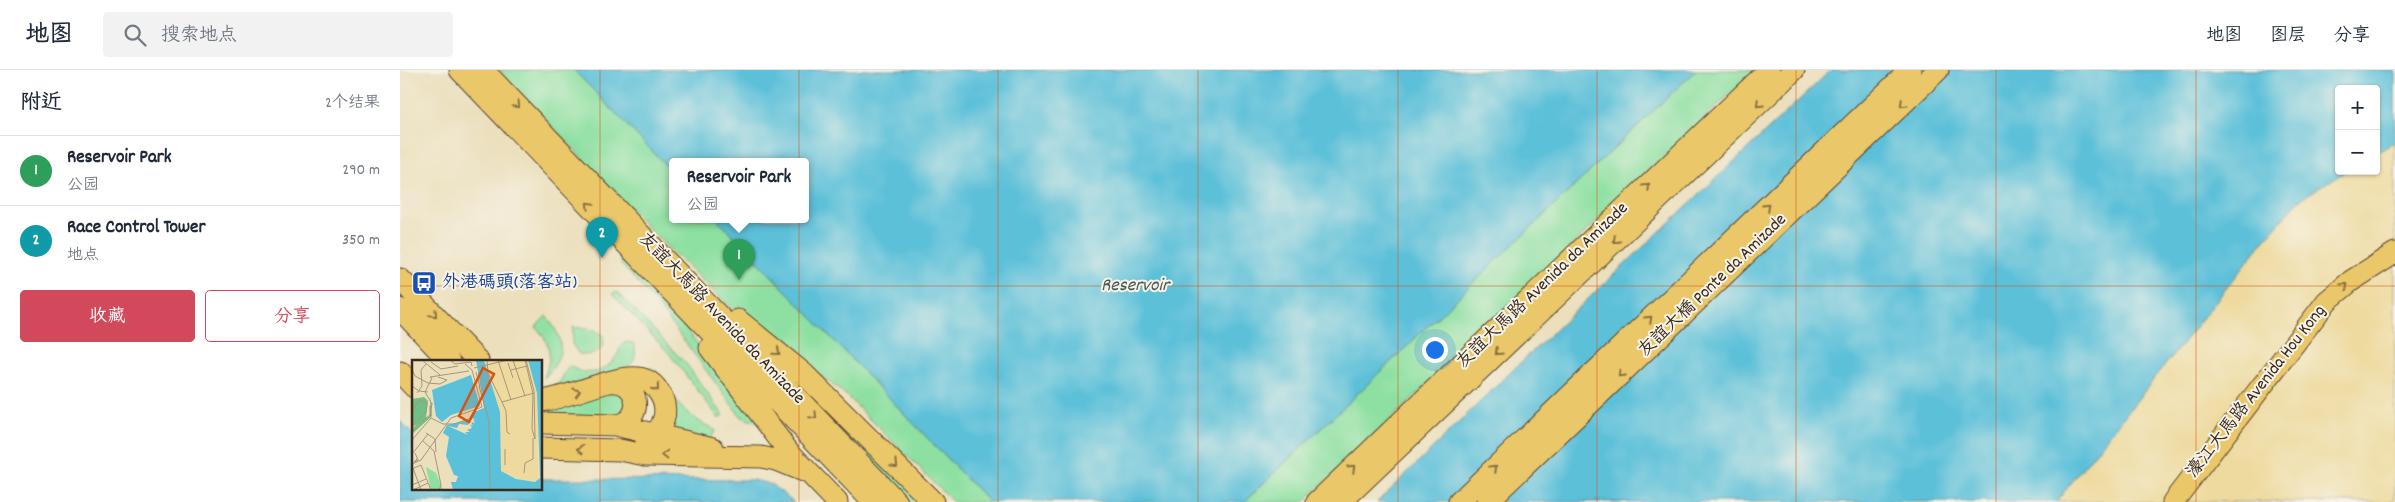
<!DOCTYPE html>
<html lang="zh">
<meta charset="utf-8">
<style>
:root{--surface:#fff;--page:#f2f2f3;--text:#1f2937;--muted:#747a83;--line:#e0e1e3;--accent:#d1495b}
body{margin:0;font-family:Dekko,"LXGW WenKai TC",sans-serif;background:var(--page);color:var(--text)}
.controls{position:absolute;right:15px;top:15px;display:grid;overflow:hidden;border-radius:5px;box-shadow:0 1px 4px #0004}
.controls button{width:45px;height:45px;display:grid;place-items:center;padding:0;border:0;border-bottom:1px solid var(--line);background:var(--surface);color:var(--text);font:25px sans-serif}
.you{position:absolute;left:1034px;top:279px;width:18px;height:18px;margin:-12px;border:4px solid #fff;border-radius:50%;background:#1a73e8;box-shadow:0 0 0 8px #1a73e833}
.badge{display:grid;place-items:center;width:32px;height:32px;border-radius:50%;background:var(--accent);color:#fff;font-size:16px;font-weight:700}
.pin{position:absolute;translate:-50% -41px;filter:drop-shadow(0 1px 2px #0008)}
.pin::after{content:'';position:absolute;top:26px;width:18px;height:15px;background:inherit;clip-path:polygon(0 0,100% 0,50% 100%)}
.popup{position:absolute;left:269px;top:88px;width:140px;height:65px;box-sizing:border-box;display:grid;place-content:center;border-radius:5px;background:var(--surface);filter:drop-shadow(0 1px 4px #0005);font-size:16px;white-space:nowrap;color:var(--muted)}
.popup b{font-size:19px;color:var(--text)}
.popup::after{content:'';position:absolute;left:50%;top:100%;margin-left:-10px;border:10px solid transparent;border-top-color:var(--surface)}
.list{margin:0;padding:0;list-style:none}
h2{display:flex;justify-content:space-between;align-items:center;height:65px;margin:0;padding:0 20px;font-size:21px}
h2 small{font-size:16px;font-weight:400;color:var(--muted)}
.list li{display:grid;grid-template-columns:32px 1fr auto;gap:15px;align-items:center;box-sizing:border-box;height:70px;padding:0 20px;border-top:1px solid var(--line)}
.list b{display:block;font-size:19px;white-space:nowrap}
.list p{margin:0;font-size:16px;white-space:nowrap;color:var(--muted)}
.list em{font-size:16px;font-style:normal;color:var(--muted)}
.actions{display:flex;gap:10px;padding:15px 20px}
.actions a{flex:1;padding:11px 0;border:1px solid var(--accent);border-radius:5px;text-align:center;font-size:18px;color:var(--accent)}
.actions .main{background:var(--accent);color:#fff}
.icon{flex:none;width:28px;height:28px;fill:none;stroke:currentColor;stroke-width:2;stroke-linecap:round;stroke-linejoin:round}
.map{position:relative;flex:none;width:1995px;height:432px;overflow:hidden}
header{display:flex;align-items:center;gap:30px;box-sizing:border-box;height:70px;padding:0 25px;background:var(--surface);border-bottom:1px solid var(--line)}
header strong{font-size:24px}
nav{display:flex;gap:28px;margin-inline-start:auto;font-size:18px}
.search{width:350px;height:45px;background:var(--page);display:flex;align-items:center;gap:12px;box-sizing:border-box;padding:0 18px;border-radius:5px;color:var(--muted);font-size:19px}
main{display:flex}
aside{flex:1;background:var(--surface)}
.map>svg:first-child{display:block}
.green{fill:#8de0a1;stroke:#648560}
.sand{fill:#eeda9e;stroke:#94825e}
.water{fill:#5bc0d9;stroke:#4b757c}
.lines{fill:none;stroke-linecap:round;stroke-linejoin:round}
.major-casing{stroke:#554536;stroke-width:23}
.major{stroke:#eac769;stroke-width:21}
.oneway{stroke:#8a7140}
.grid{fill:none;stroke:#d7540e;stroke-width:1;stroke-opacity:0.55}
.labels{text-anchor:middle;dominant-baseline:central;stroke-width:4;stroke-linejoin:round;paint-order:stroke}
.transit-label{font-size:18px;fill:#164399;stroke:#f7f3e8;text-anchor:start}
.street-label{font-size:18px;fill:#3b2a1e;stroke:#f7f3e8}
.water-label{font-size:19px;font-style:italic;fill:#455756;stroke:#f7f3e8}
.inset-river{fill:none;stroke:#5bc0d9;stroke-width:2.5}
.inset-road{fill:none;stroke:#a5977d;stroke-width:1}
.view{fill:#d7540e;fill-opacity:0.15;stroke:#d7540e;stroke-width:2.5}
.inset-edge{fill:none;stroke:#3b2a1e;stroke-width:2.5}
</style>
<header>
<strong>地图</strong>
<div class="search"><svg class="icon" aria-label="search" viewBox="0 0 24 24"><circle cx="10" cy="10" r="6"/><path d="M15 15l6 6"/></svg>搜索地点</div>
<nav><a>地图</a><a>图层</a><a>分享</a></nav>
</header>
<main>
<aside>
<h2>附近<small>2个结果</small></h2>
<ul class="list">
<li><span class="badge" style="background:#2e9e5b">1</span><div><b>Reservoir Park</b><p>公园</p></div><em>290 m</em></li>
<li><span class="badge" style="background:#0f9aa8">2</span><div><b>Race Control Tower</b><p>地点</p></div><em>350 m</em></li>
</ul>
<div class="actions"><a class="main">收藏</a><a>分享</a></div>
</aside>
<div class="map">
<svg width="1995" height="432" viewBox="0 0 1995 432">
<rect width="100%" height="100%" fill="#f7f3e8"/>
<filter id="ink" filterUnits="userSpaceOnUse"><feTurbulence type="fractalNoise" baseFrequency=".02" numOctaves="2"/><feDisplacementMap in="SourceGraphic" scale="10" xChannelSelector="R" yChannelSelector="G"/><feConvolveMatrix kernelMatrix="1 2 1 2 8 2 1 2 1" color-interpolation-filters="sRGB"/></filter>
<filter id="wash" filterUnits="userSpaceOnUse"><feTurbulence type="fractalNoise" baseFrequency=".0096" numOctaves="4" result="noise"/><feDisplacementMap in="SourceGraphic" scale="20" xChannelSelector="R" yChannelSelector="G"/><feGaussianBlur stdDeviation="1.12" result="paint"/><feColorMatrix in="noise" values="0 0 0 0 0 0 0 0 0 0 0 0 0 0 0 0 0 1.4 0 .05"/><feComposite in="paint" operator="in"/></filter>
<g filter="url(#wash)">
<rect width="100%" height="100%" fill="#ebdfbc"/>
<path class="green" d="M99 0H174L273 103V149H317L589 432H553L447 326 325 232 254 164Z
M1296 0H1355L904 432H844Z
M223 181 363 355 341 347 332 335 257 234 221 194Z
M217 222 287 295 323 345 319 348 268 282 212 224Z
M146 246C165 270 166 285 144 308 152 285 152 275 136 257Z
M173 257 195 260 203 266 204 275C197 284 191 286 179 284L172 274Z
M226 272 233 273C238 284 235 291 226 299L150 321 161 310 169 296C186 306 203 305 215 288 220 282 219 276 226 272Z
M250 298C263 302 270 325 279 335 290 346 301 353 315 360L309 370 269 359 249 301Z
M213 322 227 327 222 346 141 345V339Z
M419 327 524 432H506L410 331Z"/>
<path class="sand" d="M1995 72V432H1656L1867 167 1899 130 1926 113 1946 101H1976V83Z"/>
<path class="water" d="M174 0H1296L844 432H589L317 149H405V91H273V103Z
M1431 0H1995V72L1976 83V19H1939V101H1946L1899 130 1867 167 1656 432H977L1118 295Z
M0 351 14 366V418H141V409L353 410 371 414 394 432H0Z"/>
</g>
<g filter="url(#ink)">
<g class="lines">
<defs>
<path id="major" d="M60 0 473 432
M83 0 497 432
M0 209 78 291
M0 239 49 291
M338 250 404 304 533 432
M310 278 389 382 437 432
M0 302 14 317
M211 312C241 309 245 353 215 355
M141 331C169 328 214 305 238 308 247 309 254 314 259 322 264 329 266 339 264 348 261 358 255 366 246 371
M141 353 215 355 313 378
M141 378 220 380 245 385 361 387 376 390 403 401
M917 432 1369 0
M941 432 1394 0
M1059 432 1510 0
M1087 432 1538 0
M1773 432 1927 231 1951 211 1995 183"/>
</defs>
<use href="#major" class="major-casing"/>
<use href="#major" class="major"/>
</g>
<defs><path id="oneway-chevron" d="M-2-3.5L2.5 0L-2 3.5" fill="none" stroke-width="1.6" stroke-linecap="round" stroke-linejoin="round" transform="scale(1.25)"/></defs>
<g class="oneway">
<use href="#oneway-chevron" transform="translate(1359 34) rotate(136)"/>
<use href="#oneway-chevron" transform="translate(1503 34) rotate(136)"/>
<use href="#oneway-chevron" transform="translate(117 35) rotate(46)"/>
<use href="#oneway-chevron" transform="translate(1247 117) rotate(-44)"/>
<use href="#oneway-chevron" transform="translate(189 135) rotate(-134)"/>
<use href="#oneway-chevron" transform="translate(1367 137) rotate(-44)"/>
<use href="#oneway-chevron" transform="translate(1216 170) rotate(136)"/>
<use href="#oneway-chevron" transform="translate(1945 216) rotate(-40)"/>
<use href="#oneway-chevron" transform="translate(34 244) rotate(46)"/>
<use href="#oneway-chevron" transform="translate(1249 249) rotate(-44)"/>
<use href="#oneway-chevron" transform="translate(377 282) rotate(40)"/>
<use href="#oneway-chevron" transform="translate(1098 282) rotate(136)"/>
<use href="#oneway-chevron" transform="translate(1221 304) rotate(136)"/>
<use href="#oneway-chevron" transform="translate(256 318) rotate(51)"/>
<use href="#oneway-chevron" transform="translate(177 322) rotate(-16)"/>
<use href="#oneway-chevron" transform="translate(414 346) rotate(46)"/>
<use href="#oneway-chevron" transform="translate(181 379) rotate(-178)"/>
<use href="#oneway-chevron" transform="translate(265 385) rotate(-179)"/>
<use href="#oneway-chevron" transform="translate(495 394) rotate(45)"/>
<use href="#oneway-chevron" transform="translate(952 398) rotate(-44)"/>
<use href="#oneway-chevron" transform="translate(1094 398) rotate(-44)"/>
</g>
</g>
<path class="grid" d="M200 0V432M399 0V432M598 0V432M798 0V432M998 0V432M1197 0V432M1396 0V432M1596 0V432M1796 0V432M0 216H1995"/>
<defs>
<symbol id="bus-square" viewBox="-11 -11 22 22"><rect x="-9" y="-9" width="18" height="18" rx="4" fill="#1a4fb4" stroke="#f7f3e8"/><path d="M-5-6H5V4H4V6H2V4H-2V6H-4V4H-5ZM-3.5-4V0h7V-4ZM-3.5 1.2v1.5H-2V1.2ZM2 1.2v1.5H3.5V1.2Z" fill="#fff"/></symbol>
</defs>
<g fill-rule="evenodd">
<use href="#bus-square" x="10" y="199" width="28" height="28"/>
</g>
<g class="labels">
<g class="transit-label">
<text x="42" y="213">外港碼頭(落客站)</text>
</g>
<g class="street-label">
<text transform="translate(1143 216) rotate(-44)">友誼大馬路 Avenida da Amizade</text>
<text transform="translate(1313 216) rotate(-44)">友誼大橋 Ponte da Amizade</text>
<text transform="translate(321 249) rotate(46)">友誼大馬路 Avenida da Amizade</text>
<text transform="translate(1857 322) rotate(-52)">濠江大馬路 Avenida Hou Kong</text>
</g>
<g class="water-label">
<text x="735" y="216">Reservoir</text>
</g>
</g>
<g transform="translate(12 290)">
<rect width="130" height="130" fill="#ebdfbc"/>
<path d="M14 107 24 113 31 130H19Z" fill="#8de0a1"/>
<path d="M18 36 20 56 0 74V69L9 63 0 67V39L12 37 16 41 14 58 18 56Z" fill="#72be87"/>
<path d="M72 0H116L125 33 126 121 113 122 89 111 88 52Z" fill="#eeda9e"/>
<path d="M64 0H72L88 52 89 111 104 119 123 122 128 118 125 33 116 0H130V130H41L39 122H44L46 116 42 115 34 96 37 77 31 73 35 65 57 60 62 52 72 48ZM59 15 68 46 39 55 30 62 24 56 20 30Z" fill="#5bc0d9"/>
<path d="M60 58 65 60 61 59 63 63 59 62 61 66 58 64 60 68 55 70 58 72H53L56 75 36 66 45 68 47 64 56 65Z" fill="#ebdfbc"/>
<path class="inset-river" d="M59 69 66 73 61 103 77 119M59 69 62 76 57 101 76 121M64 70 59 100 76 120M58 86 55 96 59 130M80 122 94 130"/>
<path class="inset-road" d="M10 0 28 15M38 0 43 4 59 2 60 6M75 0 76 13 90 42 122 33M86 0 99 40M101 0 113 36M113 0 121 34 120 69 123 79 122 31 114 0M19 2 29 9 46 6M96 3 101 18M62 8 96 0M0 9 3 16 16 23 28 24 35 20 26 17M99 10 115 6M64 12 68 27M18 17 57 11M18 17 20 18 13 32 20 44M0 26 7 31 16 32M67 26 77 61 78 130M5 33 10 26 9 10 14 4M90 42 94 51 95 72 98 74M0 52 7 40 15 43 14 52 0 66M18 58 20 43M0 69 18 55V46M14 73 23 79 24 92M0 80 19 58 31 64H42L57 59 62 51M11 81 22 91 29 125 27 130M93 89V105M3 93 6 100 2 102 5 99M0 94 16 74M0 104 9 100 39 58 70 47 60 10 53 4M1 108 9 130M0 109 9 105 19 130M112 113 113 103 121 99V78M0 125 14 119M1 130 16 123"/>
<path class="view" d="M71 8 82 14 57 62 47 56Z"/>
<rect width="130" height="130" class="inset-edge"/>
</g>
</svg>
<div class="controls">
<button>+</button>
<button>−</button>
</div>
<div class="you"></div>
<div class="pin badge" style="left:339px;top:210px;background:#2e9e5b">1</div>
<div class="popup"><b>Reservoir Park</b>公园</div>
<div class="pin badge" style="left:202px;top:188px;background:#0f9aa8">2</div>
</div>
</main>
